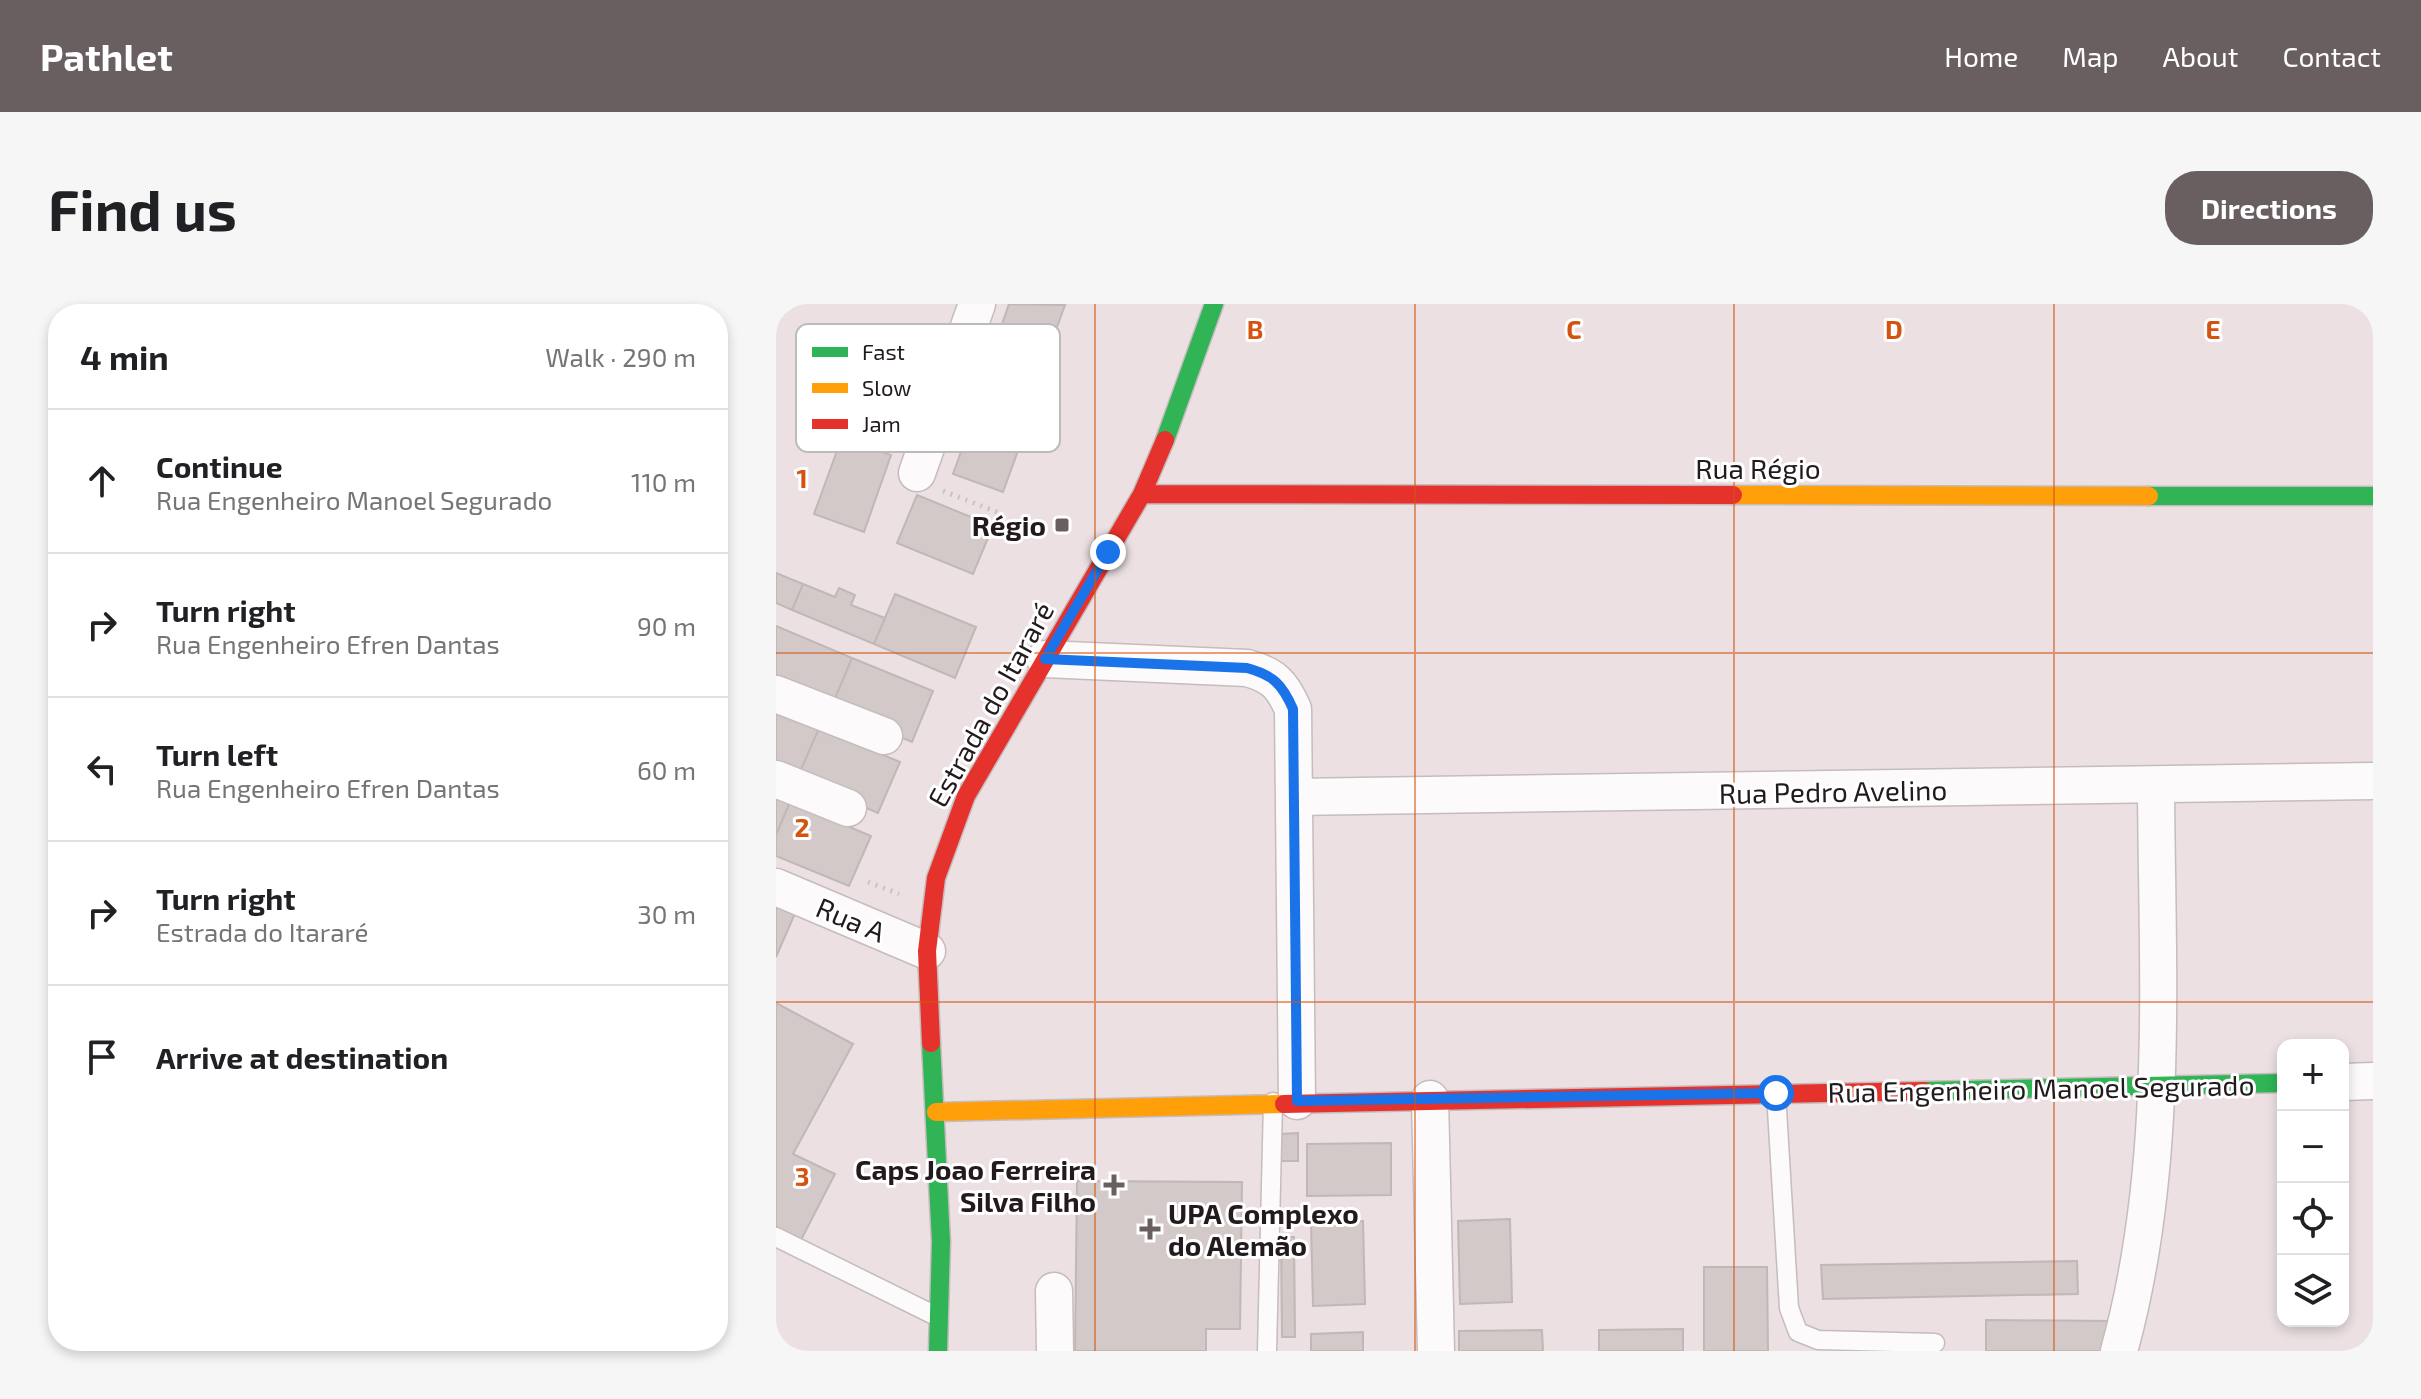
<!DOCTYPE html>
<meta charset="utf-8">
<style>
:root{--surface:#fff;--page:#f6f6f6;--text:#202124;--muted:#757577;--line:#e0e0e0;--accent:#695f61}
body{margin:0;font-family:"Exo 2",sans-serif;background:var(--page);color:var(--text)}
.controls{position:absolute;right:24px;bottom:24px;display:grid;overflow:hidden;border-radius:16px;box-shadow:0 4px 12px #0003}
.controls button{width:72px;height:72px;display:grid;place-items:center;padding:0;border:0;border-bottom:2px solid var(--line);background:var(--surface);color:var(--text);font:40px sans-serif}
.stop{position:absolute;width:24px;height:24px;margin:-18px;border:6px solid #1a73e8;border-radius:50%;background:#fff}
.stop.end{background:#1a73e8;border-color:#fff;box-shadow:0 2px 8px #0008}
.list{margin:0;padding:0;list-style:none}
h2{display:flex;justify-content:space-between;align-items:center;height:104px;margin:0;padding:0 32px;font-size:34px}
h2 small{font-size:26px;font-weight:400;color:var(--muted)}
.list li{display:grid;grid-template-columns:52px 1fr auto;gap:24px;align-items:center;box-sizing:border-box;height:144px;padding:0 32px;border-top:2px solid var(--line)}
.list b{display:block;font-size:30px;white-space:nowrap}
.list p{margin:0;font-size:26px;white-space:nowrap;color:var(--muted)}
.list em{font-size:26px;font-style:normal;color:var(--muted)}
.icon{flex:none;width:44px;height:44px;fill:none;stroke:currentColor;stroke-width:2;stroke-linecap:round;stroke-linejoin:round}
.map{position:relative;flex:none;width:1597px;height:1047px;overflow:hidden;border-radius:32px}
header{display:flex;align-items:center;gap:48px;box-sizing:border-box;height:112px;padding:0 40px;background:var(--accent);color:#fff}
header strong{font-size:38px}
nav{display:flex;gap:44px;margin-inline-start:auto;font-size:28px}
.intro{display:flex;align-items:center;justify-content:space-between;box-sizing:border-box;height:192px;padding:0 48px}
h1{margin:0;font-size:56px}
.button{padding:20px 36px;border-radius:32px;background:var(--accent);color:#fff;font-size:28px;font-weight:700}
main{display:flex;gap:48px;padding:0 48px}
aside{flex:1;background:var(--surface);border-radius:32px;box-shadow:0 4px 12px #0003}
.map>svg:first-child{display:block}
.building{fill:#d3c9c9;stroke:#c0b7b6;stroke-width:2}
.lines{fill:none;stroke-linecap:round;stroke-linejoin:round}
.lane-casing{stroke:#c5bcbd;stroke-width:21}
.street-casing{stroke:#c5bcbd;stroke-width:39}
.fast-casing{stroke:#c5bcbd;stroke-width:21}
.slow-casing{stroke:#c5bcbd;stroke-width:21}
.jam-casing{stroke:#c5bcbd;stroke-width:21}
.path{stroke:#c8c4c5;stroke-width:5;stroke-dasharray:2 6;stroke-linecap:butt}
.lane{stroke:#fcfafb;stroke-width:18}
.street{stroke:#fcfafb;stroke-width:36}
.fast{stroke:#30b455;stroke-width:18}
.slow{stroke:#ff9f0a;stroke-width:18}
.jam{stroke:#e5322d;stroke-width:18}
.route{stroke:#1a73e8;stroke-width:10}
.grid{fill:none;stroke:#d4530e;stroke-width:2;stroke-opacity:0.55}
.poi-dot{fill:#695f61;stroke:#fff;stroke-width:3}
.labels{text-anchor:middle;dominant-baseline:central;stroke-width:6;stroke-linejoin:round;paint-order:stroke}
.street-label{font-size:28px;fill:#221a1c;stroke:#fff}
.poi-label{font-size:28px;font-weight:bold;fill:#221a1c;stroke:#fff;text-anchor:end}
.key{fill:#fff;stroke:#bdbabb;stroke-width:2}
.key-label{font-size:22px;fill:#221a1c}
.grid-label{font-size:26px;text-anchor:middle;font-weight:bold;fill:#d4530e;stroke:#fff;stroke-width:6;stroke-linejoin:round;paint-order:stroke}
</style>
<header>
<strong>Pathlet</strong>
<nav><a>Home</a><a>Map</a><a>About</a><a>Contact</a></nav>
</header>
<div class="intro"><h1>Find us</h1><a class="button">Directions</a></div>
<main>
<aside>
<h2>4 min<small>Walk · 290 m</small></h2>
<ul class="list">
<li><svg class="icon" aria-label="ahead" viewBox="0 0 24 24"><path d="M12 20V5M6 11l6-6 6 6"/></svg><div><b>Continue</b><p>Rua Engenheiro Manoel Segurado</p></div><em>110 m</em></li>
<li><svg class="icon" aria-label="right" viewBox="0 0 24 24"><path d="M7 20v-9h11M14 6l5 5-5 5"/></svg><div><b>Turn right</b><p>Rua Engenheiro Efren Dantas</p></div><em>90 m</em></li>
<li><svg class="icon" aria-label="left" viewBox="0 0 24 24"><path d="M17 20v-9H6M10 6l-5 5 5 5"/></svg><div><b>Turn left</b><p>Rua Engenheiro Efren Dantas</p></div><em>60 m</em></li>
<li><svg class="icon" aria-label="right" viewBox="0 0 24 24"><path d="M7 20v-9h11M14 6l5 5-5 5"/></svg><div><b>Turn right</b><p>Estrada do Itararé</p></div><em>30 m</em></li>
<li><svg class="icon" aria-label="arrive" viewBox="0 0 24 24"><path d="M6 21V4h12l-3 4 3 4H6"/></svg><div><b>Arrive at destination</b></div></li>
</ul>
</aside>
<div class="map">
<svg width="1597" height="1047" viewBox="0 0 1597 1047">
<rect width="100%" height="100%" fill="#ece0e2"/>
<path class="building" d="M233 0 289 1 261 78 212 60Z
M205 93 255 111 227 188 177 170Z
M66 133 115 151 88 228 38 210Z
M141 191 217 222 197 270 121 239Z
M0 269 27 280 16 306 0 299Z
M27 280 59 293 63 284 79 291 75 301 109 314 98 340 16 306Z
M119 290 200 323 179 374 98 340Z
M0 322 76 354 55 404 0 381Z
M76 354 157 387 136 438 55 404Z
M0 406 43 424 21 475 0 466Z
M43 424 124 458 102 509 21 475Z
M0 492 14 498 0 531Z
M14 498 95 532 73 582 0 552V531Z
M0 599 20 607 0 653Z
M0 699 77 740 17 850 59 870 25 936 0 923Z
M522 829V857H504V830Z
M615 839V891L531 892V840Z
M301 877 466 878 464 1025H430V1047H299Z
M734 915 736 998 684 1000 682 917Z
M587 917 589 1000 537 1002 535 919Z
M505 933H518L519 1033H506Z
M1301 957 1302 990 1047 995 1045 961Z
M928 963H991L992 1047H928Z
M1210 1016 1336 1017 1327 1047H1210Z
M907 1025V1047H823V1026Z
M766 1026 767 1047H683V1027Z
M587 1028V1047H535V1030Z"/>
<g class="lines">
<defs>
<path id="lane" d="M1000 789 1013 1004 1022 1028 1042 1036 1159 1039
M0 933 162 1013
M491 1047 497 798"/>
<path id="street" d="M141 169 201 0
M269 355 471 364C497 371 506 380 517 405L521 797
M0 390 108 432
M0 475 72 504
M518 493 1597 477
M0 583 151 647
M1567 778 1597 777
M654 795 660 1047
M278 987 279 1047
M1343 1047C1394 864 1381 670 1380 483"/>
<path id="fast" d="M389 136 438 0
M1373 192H1597
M155 739 165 938 162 1047
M1148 787 1507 779"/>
<path id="slow" d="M957 191 1373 192
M160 808 508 800"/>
<path id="jam" d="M366 190 957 191
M155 739 151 647 160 574 190 492 366 190 389 136
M508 800 1148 787"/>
</defs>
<use href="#lane" class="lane-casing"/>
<use href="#street" class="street-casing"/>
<use href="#fast" class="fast-casing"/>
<use href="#slow" class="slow-casing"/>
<use href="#jam" class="jam-casing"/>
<path class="path" d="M167 187 226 210
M92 578 123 590"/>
<use href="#lane" class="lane"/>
<use href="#street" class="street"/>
<use href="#fast" class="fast"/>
<use href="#slow" class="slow"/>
<use href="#jam" class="jam"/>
</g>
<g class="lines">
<path class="route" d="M332 248 269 355 471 364C497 371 506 380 517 405L521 797 1000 789"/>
</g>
<path class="grid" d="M319 0V1047M639 0V1047M958 0V1047M1278 0V1047M0 349H1597M0 698H1597"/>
<g class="poi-dot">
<rect x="278" y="213" width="16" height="16" rx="4"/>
<path d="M334 869h8v8h8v8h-8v8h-8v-8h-8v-8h8z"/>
<path d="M370 913h8v8h8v8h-8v8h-8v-8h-8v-8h8z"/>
</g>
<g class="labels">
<g class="street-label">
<text x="982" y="164">Rua Régio</text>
<text transform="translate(214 400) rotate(-61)">Estrada do Itararé</text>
<text transform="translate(1057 487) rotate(-1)">Rua Pedro Avelino</text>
<text transform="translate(75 615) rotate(23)">Rua A</text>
<text transform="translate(1265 784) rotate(-1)">Rua Engenheiro Manoel Segurado</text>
</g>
<g class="poi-label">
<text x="270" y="221">Régio</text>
<text x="320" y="865">Caps Joao Ferreira<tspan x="320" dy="32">Silva Filho</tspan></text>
<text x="392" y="909" text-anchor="start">UPA Complexo<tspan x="392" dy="32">do Alemão</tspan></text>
</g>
</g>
<rect x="20" y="20" width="264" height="128" rx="12" class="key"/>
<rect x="36" y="43" width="36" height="10" fill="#30b455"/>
<rect x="36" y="79" width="36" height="10" fill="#ff9f0a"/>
<rect x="36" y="115" width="36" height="10" fill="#e5322d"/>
<g class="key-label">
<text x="86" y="56">Fast</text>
<text x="86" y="92">Slow</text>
<text x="86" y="128">Jam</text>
</g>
<g class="grid-label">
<text x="479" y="35">B</text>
<text x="798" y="35">C</text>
<text x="1118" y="35">D</text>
<text x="1437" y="35">E</text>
<text x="26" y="184">1</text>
<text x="26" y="533">2</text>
<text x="26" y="882">3</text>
</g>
</svg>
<div class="controls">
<button>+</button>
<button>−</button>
<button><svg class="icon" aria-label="locate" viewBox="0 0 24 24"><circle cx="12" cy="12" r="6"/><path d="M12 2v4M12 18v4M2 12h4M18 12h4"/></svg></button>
<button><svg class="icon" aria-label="layers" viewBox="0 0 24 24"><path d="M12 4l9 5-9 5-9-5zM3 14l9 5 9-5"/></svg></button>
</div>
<div class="stop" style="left:1000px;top:789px"></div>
<div class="stop end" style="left:332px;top:248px"></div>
</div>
</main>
